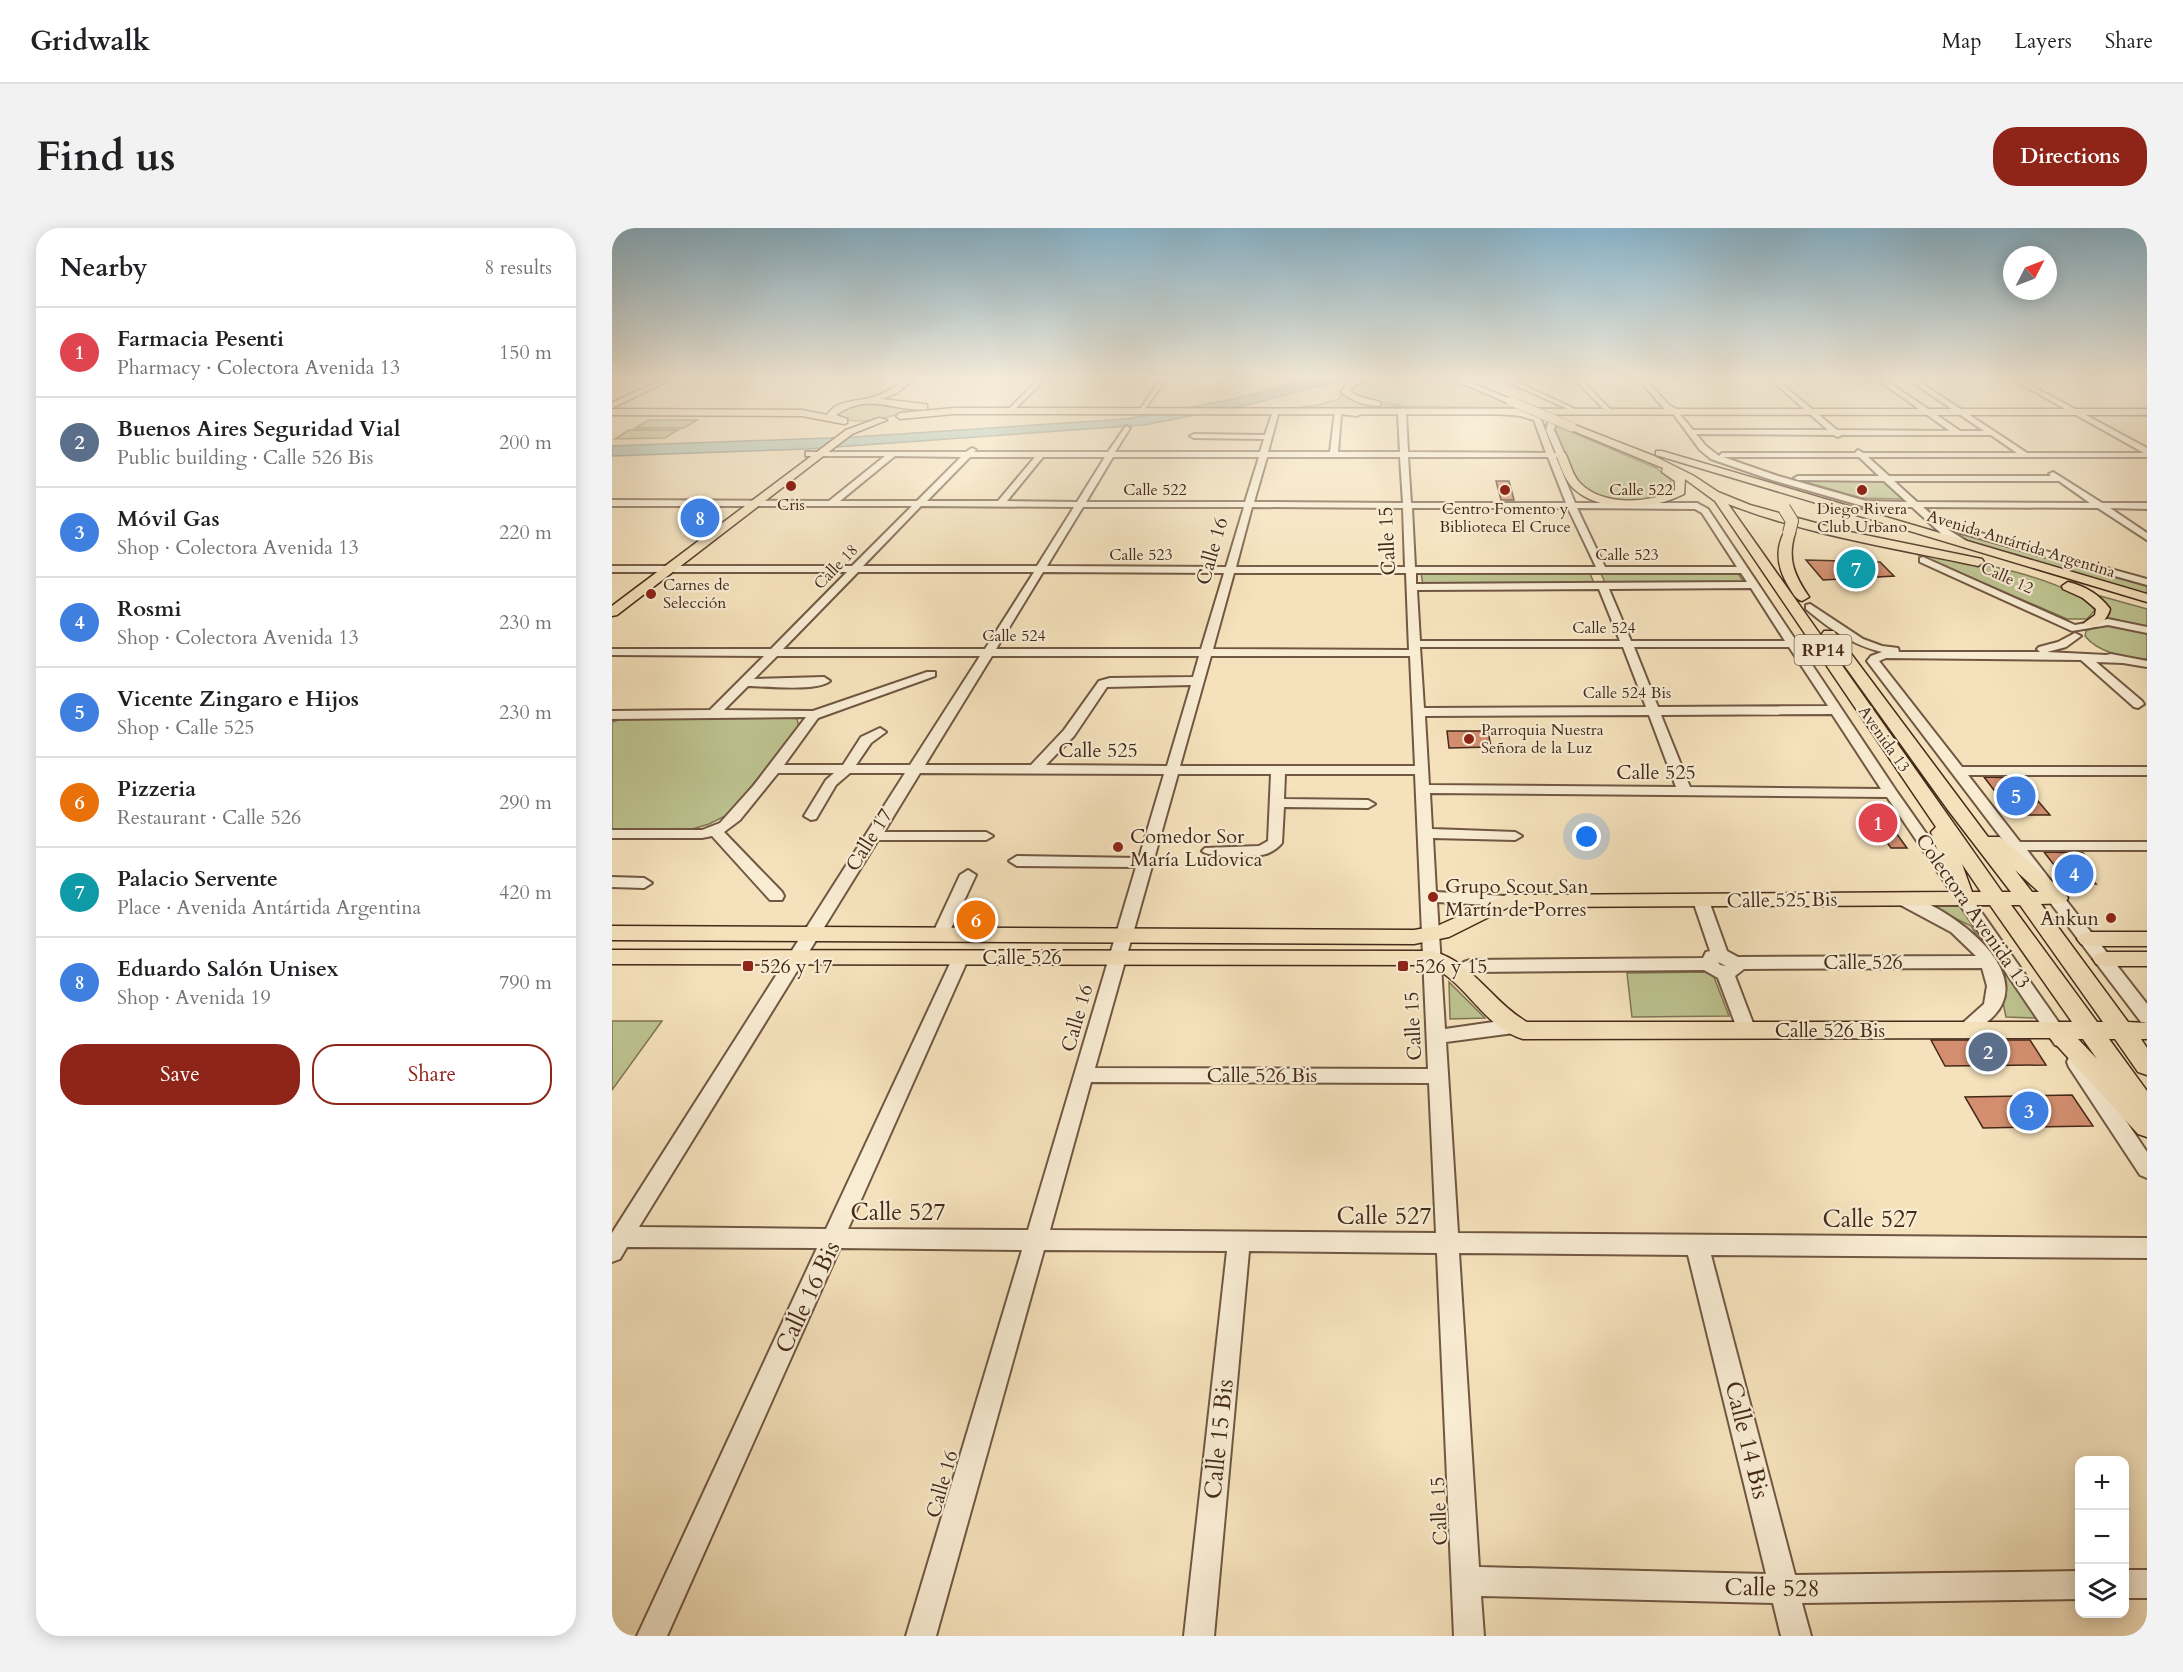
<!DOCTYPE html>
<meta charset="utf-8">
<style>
:root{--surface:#fff;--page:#f2f2f2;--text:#202124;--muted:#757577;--line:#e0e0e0;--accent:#8f2418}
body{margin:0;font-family:Cardo,serif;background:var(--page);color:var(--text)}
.controls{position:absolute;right:18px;bottom:18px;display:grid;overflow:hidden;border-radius:12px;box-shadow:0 3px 15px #0003}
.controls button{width:54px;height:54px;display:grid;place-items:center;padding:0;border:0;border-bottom:2px solid var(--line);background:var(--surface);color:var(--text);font:30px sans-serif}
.compass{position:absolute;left:1391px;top:18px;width:54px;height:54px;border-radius:50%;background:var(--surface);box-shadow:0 3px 15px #0003;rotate:48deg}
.you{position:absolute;left:975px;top:609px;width:21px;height:21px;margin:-15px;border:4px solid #fff;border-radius:50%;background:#1a73e8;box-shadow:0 0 0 9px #1a73e833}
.badge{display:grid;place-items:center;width:39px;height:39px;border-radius:50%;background:var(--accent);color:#fff;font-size:20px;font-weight:700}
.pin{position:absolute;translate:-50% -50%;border:3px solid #fff;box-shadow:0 2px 6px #0006}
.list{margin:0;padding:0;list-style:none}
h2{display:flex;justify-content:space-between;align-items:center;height:78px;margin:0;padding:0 24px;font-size:26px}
h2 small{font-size:20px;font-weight:400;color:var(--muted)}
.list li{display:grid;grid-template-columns:39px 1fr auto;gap:18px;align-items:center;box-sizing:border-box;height:90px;padding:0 24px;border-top:2px solid var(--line)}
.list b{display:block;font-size:22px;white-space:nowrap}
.list p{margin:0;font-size:20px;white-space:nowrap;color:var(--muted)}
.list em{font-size:20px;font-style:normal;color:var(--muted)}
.actions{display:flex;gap:12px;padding:18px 24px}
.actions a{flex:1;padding:14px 0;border:2px solid var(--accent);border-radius:24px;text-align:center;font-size:21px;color:var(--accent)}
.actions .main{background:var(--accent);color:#fff}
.icon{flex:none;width:33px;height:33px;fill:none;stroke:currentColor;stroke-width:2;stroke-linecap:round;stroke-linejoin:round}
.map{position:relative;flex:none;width:1535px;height:1408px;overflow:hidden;border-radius:24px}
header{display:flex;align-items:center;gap:36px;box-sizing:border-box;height:84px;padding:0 30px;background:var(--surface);border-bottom:2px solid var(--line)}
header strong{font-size:28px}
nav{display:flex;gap:33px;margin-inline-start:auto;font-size:21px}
.intro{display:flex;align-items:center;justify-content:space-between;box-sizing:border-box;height:144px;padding:0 36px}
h1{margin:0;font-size:42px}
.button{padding:15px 27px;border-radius:24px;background:var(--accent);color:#fff;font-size:21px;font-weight:700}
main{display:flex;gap:36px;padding:0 36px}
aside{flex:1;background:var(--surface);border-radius:24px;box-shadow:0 3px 15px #0003}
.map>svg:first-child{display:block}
.green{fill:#bdc390;stroke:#817654;stroke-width:1.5}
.water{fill:#9cbdb2;stroke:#798275;stroke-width:1.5}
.building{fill:#d38f70;stroke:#452919;stroke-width:1.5}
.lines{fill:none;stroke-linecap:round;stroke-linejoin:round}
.minor-casing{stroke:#715742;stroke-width:4}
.major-casing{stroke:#452919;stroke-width:3}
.minor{fill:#f8ecd3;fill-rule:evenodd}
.major{fill:#f5e2bc;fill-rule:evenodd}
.major-bridge-far1-casing{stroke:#452919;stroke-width:10;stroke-linecap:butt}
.major-bridge-casing{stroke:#452919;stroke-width:14;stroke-linecap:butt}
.major-bridge-far1{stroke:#f5e2bc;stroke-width:9}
.major-bridge{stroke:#f5e2bc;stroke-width:12}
.poi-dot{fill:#8f2418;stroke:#f8ecd3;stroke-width:2}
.labels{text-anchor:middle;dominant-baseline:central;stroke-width:4.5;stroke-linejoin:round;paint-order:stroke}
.far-street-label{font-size:16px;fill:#452919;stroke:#f8ecd3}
.far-poi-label{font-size:16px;fill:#452919;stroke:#f8ecd3}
.shield{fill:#f8ecd3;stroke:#7b6451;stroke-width:1.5}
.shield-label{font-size:18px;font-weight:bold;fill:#452919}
.street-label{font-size:20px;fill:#452919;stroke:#f8ecd3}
.poi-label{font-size:20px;fill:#452919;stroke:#f8ecd3;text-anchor:start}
.near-street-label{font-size:24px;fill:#452919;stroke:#f8ecd3}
</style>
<header>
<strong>Gridwalk</strong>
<nav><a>Map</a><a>Layers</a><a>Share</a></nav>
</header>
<div class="intro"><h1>Find us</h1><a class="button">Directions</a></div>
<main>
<aside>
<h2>Nearby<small>8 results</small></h2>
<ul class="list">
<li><span class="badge" style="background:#e0444e">1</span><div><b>Farmacia Pesenti</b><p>Pharmacy · Colectora Avenida 13</p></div><em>150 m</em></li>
<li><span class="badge" style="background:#5c6f8a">2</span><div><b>Buenos Aires Seguridad Vial</b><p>Public building · Calle 526 Bis</p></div><em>200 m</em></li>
<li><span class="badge" style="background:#3f7fe0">3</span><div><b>Móvil Gas</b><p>Shop · Colectora Avenida 13</p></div><em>220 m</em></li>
<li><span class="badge" style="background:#3f7fe0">4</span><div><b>Rosmi</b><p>Shop · Colectora Avenida 13</p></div><em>230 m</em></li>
<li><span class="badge" style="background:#3f7fe0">5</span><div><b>Vicente Zingaro e Hijos</b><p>Shop · Calle 525</p></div><em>230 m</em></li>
<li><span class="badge" style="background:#e8710a">6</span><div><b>Pizzeria</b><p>Restaurant · Calle 526</p></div><em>290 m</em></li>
<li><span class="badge" style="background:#0f9aa8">7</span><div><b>Palacio Servente</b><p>Place · Avenida Antártida Argentina</p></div><em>420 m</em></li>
<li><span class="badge" style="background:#3f7fe0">8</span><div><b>Eduardo Salón Unisex</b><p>Shop · Avenida 19</p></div><em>790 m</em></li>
</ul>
<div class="actions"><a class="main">Save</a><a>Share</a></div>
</aside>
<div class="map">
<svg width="1535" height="1408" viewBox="0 0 1535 1408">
<rect width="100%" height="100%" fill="#f5e2bc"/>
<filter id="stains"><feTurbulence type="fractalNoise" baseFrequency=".00333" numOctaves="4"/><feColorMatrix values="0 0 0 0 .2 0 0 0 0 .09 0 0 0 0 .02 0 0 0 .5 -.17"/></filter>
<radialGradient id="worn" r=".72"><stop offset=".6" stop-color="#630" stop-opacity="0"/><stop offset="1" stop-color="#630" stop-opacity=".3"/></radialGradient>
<path class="green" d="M748 151H752L730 161 732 167 746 173 791 179 682 180 706 177 727 171 731 159Z
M762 151 835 152 894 172 905 180 792 178 741 168 736 162 743 155Z
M258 175 294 179 293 182C280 191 236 199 225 186L228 182Z
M37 192H85L72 200H23Z
M943 197 1044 240 1058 251 1060 259C1054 265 1048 270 1040 271 1021 275 976 271 965 253 955 238 949 218 942 202Z
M17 202H66L53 210 3 211Z
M1187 252 1272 253 1290 271 1249 270Z
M1323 295 1535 354V366L1353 314Z
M1290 320C1336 330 1454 346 1483 382L1475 391H1455Z
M977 343 982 355 811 357 809 345Z
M988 344H1125L1133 356H994Z
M1474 364 1535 381V398L1494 391 1498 385V379Z
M1487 397H1499L1535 404V431C1515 430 1486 425 1473 408L1474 403Z
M172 488 185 491 187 499 117 586 97 596 77 602H0V494L17 489Z
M1314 676H1347L1425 790 1394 789 1383 736 1359 698Z
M1100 744 1117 788 1020 789 1015 745Z
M837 754 873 790 838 791Z
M0 793H50L0 862Z"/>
<path class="water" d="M700 151H735L635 177 532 197 195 221 0 228V218L242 209 514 191 622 171Z"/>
<path class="building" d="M884 253H897L902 272H889Z
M1194 332 1268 334 1282 348 1211 352Z
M835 503H876L879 519 837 520Z
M1372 549 1406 550 1438 587H1401Z
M1273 588 1282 602 1295 620H1279L1266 602H1259L1250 589Z
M1432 624 1471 625 1481 637H1467L1484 656 1456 655Z
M1319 812H1418L1434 837 1333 838Z
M1460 867 1481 898 1371 900 1353 869Z"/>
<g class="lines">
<defs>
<path id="minor" d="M52 151H59L0 180V175Z
M427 151H433L402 182H398V180Z
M548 151H554L532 182H528Z
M890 151H898L963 181 958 182Z
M962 151H968L998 181V183H994Z
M1158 151H1164L1225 202 1338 203 1265 151H1272L1348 203H1372L1296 151H1303L1415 225H1532L1400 151H1407L1535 220V229H1256L1277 248H1439L1437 246 1441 244 1490 275H1535V281L1498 280 1535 305V312L1486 280 1311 279 1330 296H1336L1535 351V357L1335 301 1361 317 1353 319 1333 309 1300 279H1254L1160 252 1099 231 1088 222 1060 184 1065 183 1081 202H1216ZM1084 206 1221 207 1226 209 1230 207H1379L1405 225H1251L1246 222 1243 225H1110L1107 228 1094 218ZM1111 229H1247L1267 248H1186L1182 250 1186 252 1272 253 1295 274 1254 273 1166 248ZM1282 253H1447L1478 275 1305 274Z
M1521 151 1535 154V158L1522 152Z
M664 181 667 183 656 224H718L723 183 726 181 749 186 745 188 729 186 726 224H788L786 186 790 184 794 186 796 224 934 225 922 192 909 188 887 186 910 184 928 189 942 225H944L934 202 937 192 944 194 942 202 953 227 944 229 963 275H1085L1096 281 1285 564 1459 812 1457 817 1450 819 1443 817 1275 569 818 565 820 601 903 604 910 608 903 612 821 610 824 664 894 668 902 673 894 678 825 674 833 801 902 791 908 793 911 798 908 803 902 805 834 814 846 1005 1535 1010V1030L1099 1027 1183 1347 1468 1343V1371L1190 1375 1199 1408H1169L1161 1375 869 1368 872 1408H842L825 1025 637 1023 602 1408H572L615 1023 432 1022 324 1408H294L410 1022 228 1020 55 1408H25L205 1020 15 1019 8 1031 0 1034V1005L293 545H238L224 557 204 591 199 592 192 588 214 552 222 545H166L128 592 112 604 170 664 172 668 170 672H158L100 608 90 610H0V602H90L108 595 142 557 194 489 0 491V483L98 482 152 428 0 427V421H159L235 344H0V338H240L300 278H0V272L217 273 273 228H194V224H354L360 220 364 222 362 224H496L514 198 518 200 503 224H648L652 211 582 210 578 208 582 206 653 207 661 183ZM283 228 349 229 305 273H228ZM358 229H423L386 273H315ZM431 229H493L465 274 395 273ZM501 229H647L633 274H474ZM655 229H788L791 275 642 274ZM796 229H936L954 275H799ZM309 278 462 279 425 338H251ZM471 279H632L614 339 435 338ZM640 279 791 280 793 339H624ZM800 280H956L984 339H803ZM965 280 1083 281 1090 285 1125 339H993ZM246 344H422L373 421H171ZM431 344 612 345 589 421H384ZM622 345H794L797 422 601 421ZM804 345H1129L1135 354 804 356ZM1139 360 1173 413H1019L997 361ZM987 361 1008 413H808L805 362ZM808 419H1011L1034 479 812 480ZM1022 419H1177L1216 478 1046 479ZM165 428H368L298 537H244L259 515 274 504 268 500 249 509 231 537H172L206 490 323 448V444H315L201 483 112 482 136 458C154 458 205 464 218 453L212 449 142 451ZM380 428H587L581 449 498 450 487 453 452 502 419 537H313ZM599 428H798L803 538H568ZM579 457 555 538 434 537 462 508 495 459ZM1220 486 1269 561 1078 559 1049 487ZM1037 487 1064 559 817 557 813 488ZM308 545 552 546 527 630 405 628 397 633 405 638 524 639 416 1002 236 1001 357 729 355 725H343L341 729 214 1001 27 999 266 612H374L381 608 374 604H272ZM566 546H659L656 613 647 618 593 620 590 623C597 630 644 629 654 626 660 624 666 620 670 615L672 579 756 580 763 576 756 572 672 571 673 546H803L816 841 483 840ZM479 854 817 855 824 1005 438 1002ZM847 1025 1076 1027 1154 1346 867 1339Z
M1311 329 1463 397 1496 391 1535 399V405L1496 397 1460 403 1308 334V330Z
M1198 376 1251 411 1270 418 1286 420 1287 424H1428L1425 421 1427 419 1446 414 1463 405 1469 408 1454 419 1435 424 1494 427 1499 426 1535 433V439L1511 435 1484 434 1530 473 1532 476 1526 480 1522 479 1469 432 1274 430 1267 433 1350 539H1535V547H1356L1408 614H1535V622H1415L1535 776V795L1529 794 1255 433 1259 428 1270 424C1240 417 1218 401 1194 381V377Z
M356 642 364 647 336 707 334 711H322L320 707 348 647Z
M0 649 32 650 40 655 32 660 0 659Z
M1289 665C1336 677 1439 750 1371 797 1363 803 1357 809 1347 806L1344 801 1372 776 1375 758 1370 740 1132 741 1123 748 1144 803 1141 808 1135 810 1129 808 1126 803 1106 750 1092 742 862 744 848 751 842 749 839 745 852 734 858 732 1091 730 1094 724 1098 723 1081 673 1089 668 1097 673 1115 723 1126 729 1364 728 1339 704 1283 674 1281 670ZM1106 734 1114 738 1108 737Z
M1464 827 1471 829 1535 924V950L1528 947 1457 839 1455 834 1457 829Z
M1512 1342H1535V1370H1512Z"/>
<path id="major" d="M294 151H303L285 165 270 171 312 176 315 177V181C282 185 258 163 224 187L235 191V195L232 196 190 188 0 187V181L190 182 215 187C224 172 242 174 257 170 270 167 283 159 294 151Z
M748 151H759L742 158 738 163 745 168 768 174V178C755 178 739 173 729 164L736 154Z
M840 151H850L903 173 896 175Z
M1026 151H1034L1056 176 1064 181H1535V187L342 186 288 191 284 188 288 185 342 180 1052 181Z
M267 190 275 192 240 206 5 387 0 388V378L234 202Z
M960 196 1042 228 1082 248 1106 264 1138 277 1233 303 1370 331 1372 334 1366 338C1282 320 1196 307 1116 276L1390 664H1399L1336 582 1212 409 1210 406 1212 403H1222L1376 609H1388L1453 665 1456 670 1453 675 1429 676 1516 794 1535 795V811H1529L1535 820V847L1526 844 1503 811H1497L1535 863V909L1526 906 1438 810 911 811C871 799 855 754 817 737L0 736V722L820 723C861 734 880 774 915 794H1460L1378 677 897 679 837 709 802 716 0 712V698L802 702 825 698 894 667 1340 664 1319 604 1324 599 1103 273 1073 251 1072 266C1041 282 988 286 961 260 952 251 949 238 944 227L945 225H953C958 234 960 247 968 255 990 278 1036 276 1063 262V253L1050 244 1051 240 957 201V197ZM1350 636 1369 664H1360ZM1403 642 1427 664H1420ZM1399 677H1408L1491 794H1485ZM1466 811H1471L1485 831Z
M1044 223H1050L1535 366V374L1044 227Z
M1177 301 1183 305C1175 331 1182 347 1197 369L1190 373C1183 371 1181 365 1177 359 1166 341 1162 322 1173 303Z
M1456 354C1473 358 1488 367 1498 381 1495 392 1486 401 1474 398L1472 395 1483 387 1484 381 1471 370 1451 361 1450 358Z
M1476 704H1535V718H1476L1469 716 1465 711 1469 706Z
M1492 724H1535V738H1492L1484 736 1481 731 1484 726Z"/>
</defs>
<use href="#minor" class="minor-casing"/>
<use href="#major" class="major-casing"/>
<use href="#minor" class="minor"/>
<use href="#major" class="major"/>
<defs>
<path id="major-bridge-far1" d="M899 173 960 199"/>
<path id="major-bridge" d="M1172 280 1180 293 1177 305"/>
</defs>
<use href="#major-bridge-far1" class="major-bridge-far1-casing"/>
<use href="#major-bridge" class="major-bridge-casing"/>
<use href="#major-bridge-far1" class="major-bridge-far1"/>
<use href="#major-bridge" class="major-bridge"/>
</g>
<linearGradient id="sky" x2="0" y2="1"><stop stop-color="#89b8d2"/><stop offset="0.43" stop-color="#faf2e1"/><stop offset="1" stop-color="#faf2e1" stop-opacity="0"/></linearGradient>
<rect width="1535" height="348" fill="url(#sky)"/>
<g class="poi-dot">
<circle cx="179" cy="258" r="6"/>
<circle cx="893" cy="262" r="6"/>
<circle cx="1250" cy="262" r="6"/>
<circle cx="39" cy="366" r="6"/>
<circle cx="857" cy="511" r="6"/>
<circle cx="506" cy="619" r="6"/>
<circle cx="821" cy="669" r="6"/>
<circle cx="1499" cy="690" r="6"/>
<rect x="130" y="732" width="12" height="12" rx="3"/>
<rect x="785" y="732" width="12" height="12" rx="3"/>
</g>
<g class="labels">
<g class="far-street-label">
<text x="543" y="262">Calle 522</text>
<text x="1029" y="262">Calle 522</text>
<text transform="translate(1409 316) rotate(17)">Avenida Antártida Argentina</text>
<text x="529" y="327">Calle 523</text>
<text x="1015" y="327">Calle 523</text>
<text transform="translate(224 339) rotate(-46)">Calle 18</text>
<text transform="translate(1395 350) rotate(24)">Calle 12</text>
<text x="992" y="400">Calle 524</text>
<text x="402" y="408">Calle 524</text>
<text x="1015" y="465">Calle 524 Bis</text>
<text transform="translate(1272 511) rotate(55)">Avenida 13</text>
</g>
<g class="far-poi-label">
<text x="179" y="277">Cris</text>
<text x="893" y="281">Centro Fomento y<tspan x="893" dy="18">Biblioteca El Cruce</tspan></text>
<text x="1250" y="281">Diego Rivera<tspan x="1250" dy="18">Club Urbano</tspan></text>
<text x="51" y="357" text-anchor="start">Carnes de<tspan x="51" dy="18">Selección</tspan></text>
<text x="869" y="502" text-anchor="start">Parroquia Nuestra<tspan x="869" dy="18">Señora de la Luz</tspan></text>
</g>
<rect class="shield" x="1182.5" y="407" width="57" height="30" rx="4.5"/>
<g class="shield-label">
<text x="1211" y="422">RP14</text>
</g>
<g class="street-label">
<text transform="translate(775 313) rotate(-93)">Calle 15</text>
<text transform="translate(600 323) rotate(-74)">Calle 16</text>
<text x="486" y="522">Calle 525</text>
<text x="1044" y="544">Calle 525</text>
<text transform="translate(257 612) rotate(-58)">Calle 17</text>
<text transform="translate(1170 672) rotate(-1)">Calle 525 Bis</text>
<text transform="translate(1361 683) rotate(55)">Colectora Avenida 13</text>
<text x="410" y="729">Calle 526</text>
<text x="1251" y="734">Calle 526</text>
<text transform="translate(465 790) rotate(-74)">Calle 16</text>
<text transform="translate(801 798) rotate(-93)">Calle 15</text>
<text x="1218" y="802">Calle 526 Bis</text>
<text x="650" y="847">Calle 526 Bis</text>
<text transform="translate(330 1256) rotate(-74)">Calle 16</text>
<text transform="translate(827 1283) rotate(-93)">Calle 15</text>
</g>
<g class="poi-label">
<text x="518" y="608">Comedor Sor<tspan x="518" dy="23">María Ludovica</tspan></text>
<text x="833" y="658">Grupo Scout San<tspan x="833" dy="23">Martín de Porres</tspan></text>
<text x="1487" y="690" text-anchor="end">Ankun</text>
<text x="148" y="738">526 y 17</text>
<text x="803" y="738">526 y 15</text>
</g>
<g class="near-street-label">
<text x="286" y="984">Calle 527</text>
<text x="772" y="988">Calle 527</text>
<text x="1258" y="991">Calle 527</text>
<text transform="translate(196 1069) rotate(-65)">Calle 16 Bis</text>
<text transform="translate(607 1211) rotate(-84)">Calle 15 Bis</text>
<text transform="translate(1135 1212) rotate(76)">Calle 14 Bis</text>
<text transform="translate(1160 1360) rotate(1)">Calle 528</text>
</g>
</g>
<rect width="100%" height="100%" filter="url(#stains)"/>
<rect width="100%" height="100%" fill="url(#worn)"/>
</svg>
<div class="controls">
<button>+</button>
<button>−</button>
<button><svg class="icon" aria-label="layers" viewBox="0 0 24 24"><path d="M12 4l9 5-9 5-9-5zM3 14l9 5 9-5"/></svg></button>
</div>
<svg class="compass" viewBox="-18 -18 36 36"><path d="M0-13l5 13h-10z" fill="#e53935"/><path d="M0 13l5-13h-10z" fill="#757577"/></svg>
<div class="you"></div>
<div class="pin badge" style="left:1266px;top:595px;background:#e0444e">1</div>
<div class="pin badge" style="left:1376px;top:824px;background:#5c6f8a">2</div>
<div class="pin badge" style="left:1417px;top:883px;background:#3f7fe0">3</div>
<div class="pin badge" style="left:1462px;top:646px;background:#3f7fe0">4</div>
<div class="pin badge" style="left:1404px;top:568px;background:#3f7fe0">5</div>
<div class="pin badge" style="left:364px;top:692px;background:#e8710a">6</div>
<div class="pin badge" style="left:1244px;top:341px;background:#0f9aa8">7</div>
<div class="pin badge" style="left:88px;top:290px;background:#3f7fe0">8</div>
</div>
</main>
